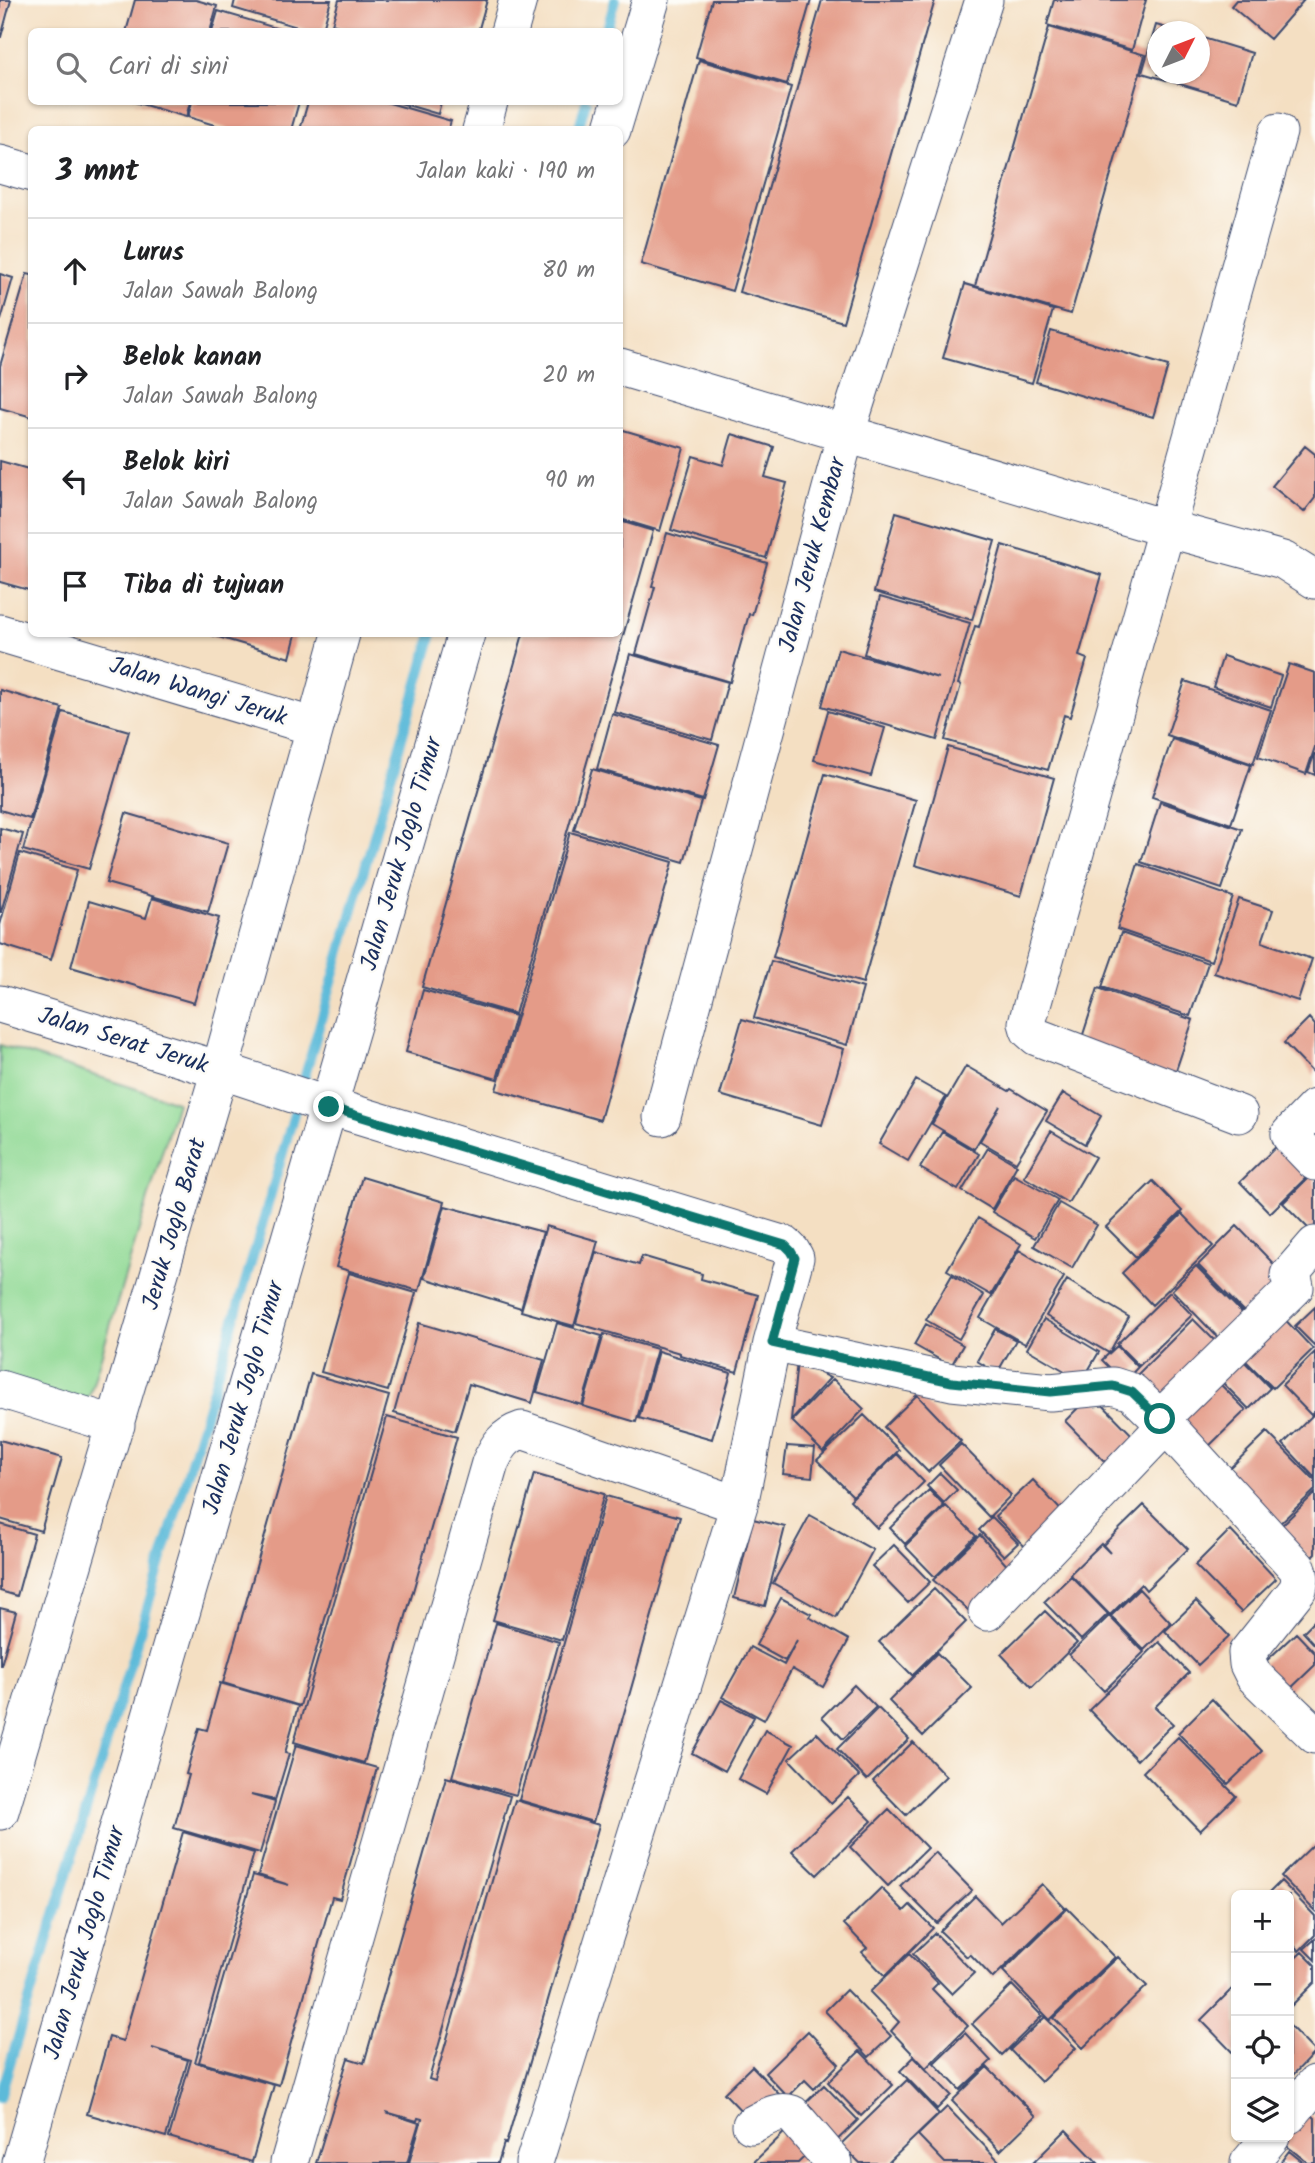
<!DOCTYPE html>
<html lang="id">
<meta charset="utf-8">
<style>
:root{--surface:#fff;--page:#f2f2f2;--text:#202124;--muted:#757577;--line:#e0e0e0}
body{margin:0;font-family:Kalam,sans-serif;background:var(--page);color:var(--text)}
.controls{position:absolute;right:21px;bottom:21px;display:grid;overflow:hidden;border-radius:10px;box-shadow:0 2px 5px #0004}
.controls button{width:63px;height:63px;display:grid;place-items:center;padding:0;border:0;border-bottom:2px solid var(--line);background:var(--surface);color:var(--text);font:35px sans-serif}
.compass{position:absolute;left:1147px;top:21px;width:63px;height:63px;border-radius:50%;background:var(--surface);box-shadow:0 2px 5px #0004;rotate:48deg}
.stop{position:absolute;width:21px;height:21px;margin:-16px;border:5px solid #0f766e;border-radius:50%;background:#fff}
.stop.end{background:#0f766e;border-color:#fff;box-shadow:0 2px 7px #0008}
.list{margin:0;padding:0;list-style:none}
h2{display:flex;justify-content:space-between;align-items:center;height:91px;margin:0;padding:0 28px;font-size:30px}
h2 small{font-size:23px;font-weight:400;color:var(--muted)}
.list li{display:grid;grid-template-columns:46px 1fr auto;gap:21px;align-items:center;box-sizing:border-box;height:105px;padding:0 28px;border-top:2px solid var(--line)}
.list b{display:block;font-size:26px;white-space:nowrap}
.list p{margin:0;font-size:23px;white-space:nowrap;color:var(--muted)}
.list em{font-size:23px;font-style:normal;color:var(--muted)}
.icon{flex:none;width:38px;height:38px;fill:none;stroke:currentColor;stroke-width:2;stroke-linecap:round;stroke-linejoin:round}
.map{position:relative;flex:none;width:1315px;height:2163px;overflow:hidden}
.search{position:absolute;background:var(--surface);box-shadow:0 2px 5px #0004;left:28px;top:28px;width:595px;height:77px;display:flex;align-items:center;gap:18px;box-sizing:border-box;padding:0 24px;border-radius:10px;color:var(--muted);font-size:26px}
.panel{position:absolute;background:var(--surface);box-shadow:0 2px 5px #0004;left:28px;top:126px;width:595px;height:511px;border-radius:10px}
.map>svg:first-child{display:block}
.green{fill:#90d994;stroke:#568479;stroke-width:2}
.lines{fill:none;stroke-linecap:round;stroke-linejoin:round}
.stream{stroke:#5bbad9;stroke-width:10}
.building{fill:#e49b88}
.minor-casing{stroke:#3c496d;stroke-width:39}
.minor{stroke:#fff;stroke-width:37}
.route{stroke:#0f766e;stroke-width:9}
.labels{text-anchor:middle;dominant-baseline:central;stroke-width:5;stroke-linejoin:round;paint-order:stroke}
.street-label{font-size:24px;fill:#1b2f5e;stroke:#fdfcf7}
</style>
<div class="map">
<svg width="1315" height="2163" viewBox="0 0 1315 2163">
<rect width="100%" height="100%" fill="#fdfcf7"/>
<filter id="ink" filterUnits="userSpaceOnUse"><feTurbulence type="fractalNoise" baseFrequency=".0143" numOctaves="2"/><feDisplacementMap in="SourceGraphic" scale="14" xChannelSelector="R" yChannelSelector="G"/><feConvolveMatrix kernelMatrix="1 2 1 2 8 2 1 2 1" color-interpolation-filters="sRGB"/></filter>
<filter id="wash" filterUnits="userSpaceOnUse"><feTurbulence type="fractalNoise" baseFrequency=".00686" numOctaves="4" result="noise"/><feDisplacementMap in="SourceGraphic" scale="28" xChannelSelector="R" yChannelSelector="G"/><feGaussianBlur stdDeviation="1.57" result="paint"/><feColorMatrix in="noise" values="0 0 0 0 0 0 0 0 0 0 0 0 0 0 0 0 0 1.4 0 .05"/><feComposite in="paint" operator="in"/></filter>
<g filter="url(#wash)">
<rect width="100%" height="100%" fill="#f4dfc2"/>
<path class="green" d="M0 1045 177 1102 86 1407 0 1381Z"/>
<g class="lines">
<path class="stream" d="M606 32 615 0
M578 130 586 102
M0 2097 256 1246 432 634"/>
</g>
<g id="blocks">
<path class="building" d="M0 0H11L1 37H0Z
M135 0H196L217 6 210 32H126Z
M235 0H331L322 32H314L233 8Z
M339 0H487L478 32H357L332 24Z
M712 0H811L787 84 696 57Z
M822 0H935L843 322 739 292Z
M1054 0H1146L1132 50 1047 25Z
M1236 0H1304L1270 39 1231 6Z
M218 11 286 31V32H212Z
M1156 25 1177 31 1158 32V74H1200V37L1252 53 1238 101 1142 73Z
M1049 27 1145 55 1071 314 975 286Z
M699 60 791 87 732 291 641 264Z
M134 102H190L186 117Z
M192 102H299L291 130H231L188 117Z
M308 102H386L451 121 448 130H300Z
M397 102H441L438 114Z
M0 274 13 278 1 320H0Z
M27 274 32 275V417L0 408V366Z
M965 284 1053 310 1032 383 943 358Z
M1051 331 1168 366 1153 417 1036 382Z
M620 429 684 448 660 531 620 519Z
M732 434 774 447 765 477 787 483 766 558 671 530 693 456 723 465Z
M1305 446 1315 454V498L1304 512 1272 486Z
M0 461 32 470V591L0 582Z
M896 512 995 541 972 620 874 592Z
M620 521 653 531 515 1014 422 987 523 634H620Z
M667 533 767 563 752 615 749 614 730 682 636 654 655 587 652 586Z
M1002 545 1102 575 1079 656 1087 659 1070 717 1064 715 1048 770 945 740 961 685 958 684 975 626 979 627Z
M880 597 970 623 937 740 822 706 838 649 938 678 864 654Z
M208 634H296L290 658Z
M630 654 728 682 712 740 614 712Z
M1223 656 1281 676 1271 707 1213 687Z
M1289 664 1315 673V747L1306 774 1258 757Z
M1185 681 1271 710 1253 764 1167 735Z
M0 690 62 708 30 819 0 810Z
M828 711 885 728 871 776 814 760Z
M63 712 129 731 89 869 23 850Z
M612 714 719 745 703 800 597 769Z
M1172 739 1251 765 1231 824 1152 797Z
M948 747 1054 778 1021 896 915 865Z
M1315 753V775L1308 772Z
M592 769 701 801 684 862 574 830Z
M825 774 916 800 863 983 773 957Z
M1160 802 1242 829 1222 889 1141 862Z
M126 813 228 843 208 912 106 883Z
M0 828 23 834 1 912H0Z
M570 832 673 862 600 1120 496 1090Z
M20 853 77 870 51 960 0 944V925Z
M1138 864 1233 897 1211 961 1117 929Z
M152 898 219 918 194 1003 71 967 89 901 146 918Z
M1239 899 1273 910 1262 942 1312 959 1298 1001 1214 973Z
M1121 933 1208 963 1190 1016 1102 987Z
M771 961 863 988 847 1045 754 1018Z
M1098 988 1193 1020 1173 1079 1079 1047Z
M423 990 515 1016 497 1079 406 1052Z
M1309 1018 1315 1025V1075L1284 1043Z
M742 1019 844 1049 822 1125 720 1095Z
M966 1066 1009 1091 1011 1089 1047 1111 1016 1162 980 1141 1000 1106 974 1149 932 1124Z
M916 1080 946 1097 908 1161 879 1144Z
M1063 1093 1101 1116 1085 1144 1046 1121Z
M1051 1131 1095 1157 1068 1203 1024 1177Z
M942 1132 979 1154 958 1190 920 1168Z
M1286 1137 1315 1169 1270 1213 1240 1182Z
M988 1148 1017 1165 992 1209 962 1191Z
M1315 1171V1235L1283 1203Z
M1014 1175 1058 1200 1035 1238 992 1212Z
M362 1177 444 1202 419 1291 336 1267Z
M1153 1181 1182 1211 1136 1257 1106 1227Z
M1059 1203 1097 1225 1072 1268 1034 1246Z
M445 1206 543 1232 521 1308 424 1278Z
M1182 1214 1213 1246 1152 1305 1122 1273Z
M978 1218 1021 1244 991 1295 947 1270Z
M546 1226 598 1241 574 1326 521 1311Z
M1237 1226 1292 1283 1253 1321 1198 1265Z
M1019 1250 1064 1277 1025 1344 980 1318Z
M596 1252 639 1265 642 1256 702 1274 701 1279 758 1295 737 1372 680 1355V1353L576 1323Z
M1196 1266 1255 1326 1230 1350 1172 1290Z
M349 1273 416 1293 388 1391 321 1372Z
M952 1275 984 1295 959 1339 926 1320Z
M1067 1280 1129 1317 1109 1353 1046 1316Z
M1170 1292 1192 1315 1139 1366 1117 1344Z
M1315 1307V1346L1295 1326Z
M1276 1310 1313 1349 1273 1388 1235 1350Z
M1044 1319 1099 1352 1082 1381 1027 1349Z
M1193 1319 1225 1351 1162 1414 1130 1382Z
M419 1323 544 1360 532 1403 469 1384 455 1431 394 1413Z
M557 1323 602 1336 582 1405 537 1392Z
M926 1324 963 1345 951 1366 914 1345Z
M995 1329 1016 1340 997 1373 977 1361Z
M604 1334 657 1349 636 1422 583 1406Z
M1117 1346 1138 1367 1124 1382 1102 1360Z
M658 1351 731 1373 712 1439 639 1418Z
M1315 1352V1411L1311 1415 1282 1385Z
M1238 1355 1270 1388 1249 1409 1216 1376Z
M797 1361 830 1378 791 1420Z
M311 1374 389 1396 300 1706 223 1683Z
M833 1379 864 1409 823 1452 792 1421Z
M1215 1379 1246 1410 1207 1448 1176 1418Z
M1092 1394 1139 1442 1112 1469 1065 1421Z
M917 1395 961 1441 928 1472 884 1427Z
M1315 1413V1478L1283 1444Z
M864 1415 899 1450 853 1496 817 1460Z
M387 1417 457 1437 364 1763 294 1742Z
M1267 1432 1315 1481V1490L1276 1527 1224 1474Z
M0 1440 62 1458 41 1531 0 1519Z
M961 1444 1011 1495 989 1517 939 1465Z
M787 1446 815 1448 812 1477 783 1474Z
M897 1454 924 1482 877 1528 850 1500Z
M940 1473 957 1490 944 1503 927 1486Z
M534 1474 604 1494 562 1640 493 1620Z
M1033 1480 1068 1518 1033 1555 995 1516Z
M929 1490 944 1506 905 1544 890 1528Z
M1315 1493V1554L1310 1559 1279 1528Z
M606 1496 680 1517 593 1822 519 1800Z
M1144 1505 1188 1549 1146 1590 1141 1584 1110 1615 1070 1574 1101 1544 1110 1553 1103 1545Z
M946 1506 976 1536 935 1577 905 1546Z
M810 1515 873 1550 836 1618 773 1583Z
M992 1517 1018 1543 1004 1556 979 1530Z
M753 1519 785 1527 765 1606 734 1598Z
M0 1524 34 1534 17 1596 0 1591Z
M1230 1530 1276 1579 1241 1612 1195 1565Z
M980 1535 1010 1569 969 1611 933 1580Z
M894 1545 930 1582 908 1603 872 1566Z
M1071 1576 1108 1614 1081 1640 1044 1602Z
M934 1589 966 1622 912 1675 879 1642Z
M1139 1589 1171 1623 1144 1650 1111 1616Z
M781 1598 811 1614 809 1617 849 1640 823 1687 792 1669 764 1720 722 1697 750 1647 784 1665 797 1640 785 1661 756 1645Z
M1196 1601 1229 1636 1198 1665 1165 1631Z
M0 1608 16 1612 1 1665H0Z
M1045 1611 1077 1643 1032 1687 1001 1654Z
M1109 1616 1144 1652 1104 1691 1069 1655Z
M1315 1620V1645L1303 1632Z
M496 1623 559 1642 516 1795 452 1777Z
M1296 1633 1315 1653V1665L1289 1690 1263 1664Z
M1159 1642 1189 1673 1155 1707 1173 1724 1137 1760 1089 1710Z
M937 1653 972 1688 923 1736 889 1701Z
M220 1683 298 1706 285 1753 289 1754 275 1800 251 1795 275 1802 260 1853 174 1828 189 1775 186 1774 199 1728 207 1730Z
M854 1685 876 1707 843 1739 822 1717Z
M1212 1699 1262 1751 1228 1784 1178 1733Z
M721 1700 754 1717 725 1771 692 1753Z
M878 1708 909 1739 867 1780 837 1749Z
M765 1730 793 1745 766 1794 738 1779Z
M817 1733 859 1776 831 1803 789 1759Z
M1178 1737 1236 1796 1200 1831 1143 1772Z
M913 1742 946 1776 906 1815 873 1781Z
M296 1745 377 1768 340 1899 332 1897 279 2085 199 2062 253 1875 289 1885 258 1875Z
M446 1777 510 1796 429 2079 435 2081 515 1800 599 1825 506 2144 504 2143 498 2163H409L422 2119 418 2118 417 2121 386 2112 419 2123 407 2163H316L348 2058 364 2063Z
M848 1797 872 1821 817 1875 792 1851Z
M889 1809 927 1848 888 1886 850 1847Z
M183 1832 254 1853 195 2062 274 2085 252 2162 169 2137 191 2060 152 2048 188 2060 166 2137 87 2114 109 2037 123 2041Z
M1315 1843V1911L1281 1876Z
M935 1852 972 1890 937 1923 900 1886Z
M1281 1881 1315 1916V1935L1299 1951 1289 1940V1895H1267Z
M1042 1884 1065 1908 993 1978 970 1954 967 1957 940 1931 975 1896 1001 1923Z
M881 1888 904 1911 910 1905 933 1928 885 1976 862 1952 867 1948 844 1924Z
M1067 1908 1115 1957 1050 2020 1003 1971Z
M935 1933 974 1973 952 1994 913 1954Z
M1315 1939V1960L1304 1949Z
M1302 1952 1315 1965V1982L1289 2008V1964Z
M909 1954 938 1983 932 1989 968 2026 926 2068 891 2031 899 2022 870 1992Z
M1118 1957 1147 1986 1083 2048 1054 2018Z
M1012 1985 1042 2016 1002 2055 972 2024Z
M1236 1985V2056L1201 2020Z
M846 1990 891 2036 869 2057 825 2011Z
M1045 2017 1076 2048 1041 2082 1010 2050Z
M1289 2025 1315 2052 1289 2079Z
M808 2031 839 2064 814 2089 805 2080 788 2097 765 2073Z
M965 2033 991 2061 960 2090 934 2063Z
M860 2051 893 2085 861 2116 828 2082Z
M914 2057 951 2095 937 2109 900 2071Z
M752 2066 779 2094 751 2121 724 2093Z
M987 2067 1036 2116 1000 2151 952 2101Z
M907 2080 939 2114 888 2163H860L841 2144Z
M824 2085 858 2120 829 2148 794 2114Z
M947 2107 1001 2163H945L918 2135Z
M1307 2111 1315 2118V2163H1308L1282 2142 1289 2137V2133Z
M793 2124 815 2147 798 2163H753Z
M1066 2130 1098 2163H1033Z
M1289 2151 1304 2163H1280Z"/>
</g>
</g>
<g filter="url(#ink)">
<use href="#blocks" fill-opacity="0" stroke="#3c496d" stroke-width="2"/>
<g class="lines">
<defs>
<path id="minor" d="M509 32 518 0
M481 130 489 102
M612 130 651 0
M0 164 32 173
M620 367 1165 528 1283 560 1315 580
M0 633 315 727
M0 1004 220 1070 329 1106 785 1245 791 1251 795 1258 772 1343 739 1505 534 2163
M1315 1108 1290 1134 1291 1137 1315 1162
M1239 1114 1037 1037 1029 1030 1027 1023 1278 132
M662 1117 846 433 984 0
M772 1343 952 1382 1050 1392 1113 1386 1132 1392 1166 1425 1298 1569 1300 1579 1298 1589 1247 1653 1248 1664 1254 1676 1315 1735
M0 1389 116 1425
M1160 1419 1295 1287 1294 1282 1289 1275 1315 1245
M987 1612 1166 1425
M0 1811 220 1070 341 634
M1289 2115 1315 2084
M751 2125C765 2118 777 2109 792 2114L834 2163
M21 2163 466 634
M289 2163 490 1463C498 1446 504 1436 522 1430L739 1505
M1249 2163 1271 2137"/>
</defs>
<use href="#minor" class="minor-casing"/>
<use href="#minor" class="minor"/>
</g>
</g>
<g class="lines" filter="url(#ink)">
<path class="route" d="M329 1107 785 1245 791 1251 795 1258 772 1343 952 1382 1050 1392 1113 1386 1132 1392 1160 1419"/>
</g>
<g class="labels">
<g class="street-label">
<text transform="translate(813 555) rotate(-75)">Jalan Jeruk Kembar</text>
<text transform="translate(198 692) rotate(17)">Jalan Wangi Jeruk</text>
<text transform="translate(402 854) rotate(-74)">Jalan Jeruk Joglo Timur</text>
<text transform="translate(123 1041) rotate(17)">Jalan Serat Jeruk</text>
<text transform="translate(175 1224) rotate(-74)">Jeruk Joglo Barat</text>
<text transform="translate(244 1398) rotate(-74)">Jalan Jeruk Joglo Timur</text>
<text transform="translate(85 1943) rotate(-74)">Jalan Jeruk Joglo Timur</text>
</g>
</g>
</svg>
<div class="controls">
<button>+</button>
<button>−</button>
<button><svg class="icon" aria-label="locate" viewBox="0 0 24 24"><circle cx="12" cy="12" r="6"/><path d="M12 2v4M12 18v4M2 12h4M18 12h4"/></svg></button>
<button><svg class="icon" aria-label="layers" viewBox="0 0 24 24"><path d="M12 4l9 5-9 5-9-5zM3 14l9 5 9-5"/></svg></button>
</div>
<svg class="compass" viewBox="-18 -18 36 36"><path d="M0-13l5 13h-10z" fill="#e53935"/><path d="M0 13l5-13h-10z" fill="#757577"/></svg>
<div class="stop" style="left:1160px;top:1419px"></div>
<div class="stop end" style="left:329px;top:1107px"></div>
<div class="search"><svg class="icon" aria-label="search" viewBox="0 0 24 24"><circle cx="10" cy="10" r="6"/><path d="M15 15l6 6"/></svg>Cari di sini</div>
<section class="panel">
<h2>3 mnt<small>Jalan kaki · 190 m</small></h2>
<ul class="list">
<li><svg class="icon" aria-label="ahead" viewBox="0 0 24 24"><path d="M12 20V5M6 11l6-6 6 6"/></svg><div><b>Lurus</b><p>Jalan Sawah Balong</p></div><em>80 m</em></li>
<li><svg class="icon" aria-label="right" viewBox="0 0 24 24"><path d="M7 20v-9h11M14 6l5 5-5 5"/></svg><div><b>Belok kanan</b><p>Jalan Sawah Balong</p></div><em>20 m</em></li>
<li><svg class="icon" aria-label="left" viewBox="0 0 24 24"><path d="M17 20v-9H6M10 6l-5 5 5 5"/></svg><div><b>Belok kiri</b><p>Jalan Sawah Balong</p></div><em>90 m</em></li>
<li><svg class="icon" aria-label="arrive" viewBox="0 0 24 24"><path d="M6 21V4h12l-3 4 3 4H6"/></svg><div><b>Tiba di tujuan</b></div></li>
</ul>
</section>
</div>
